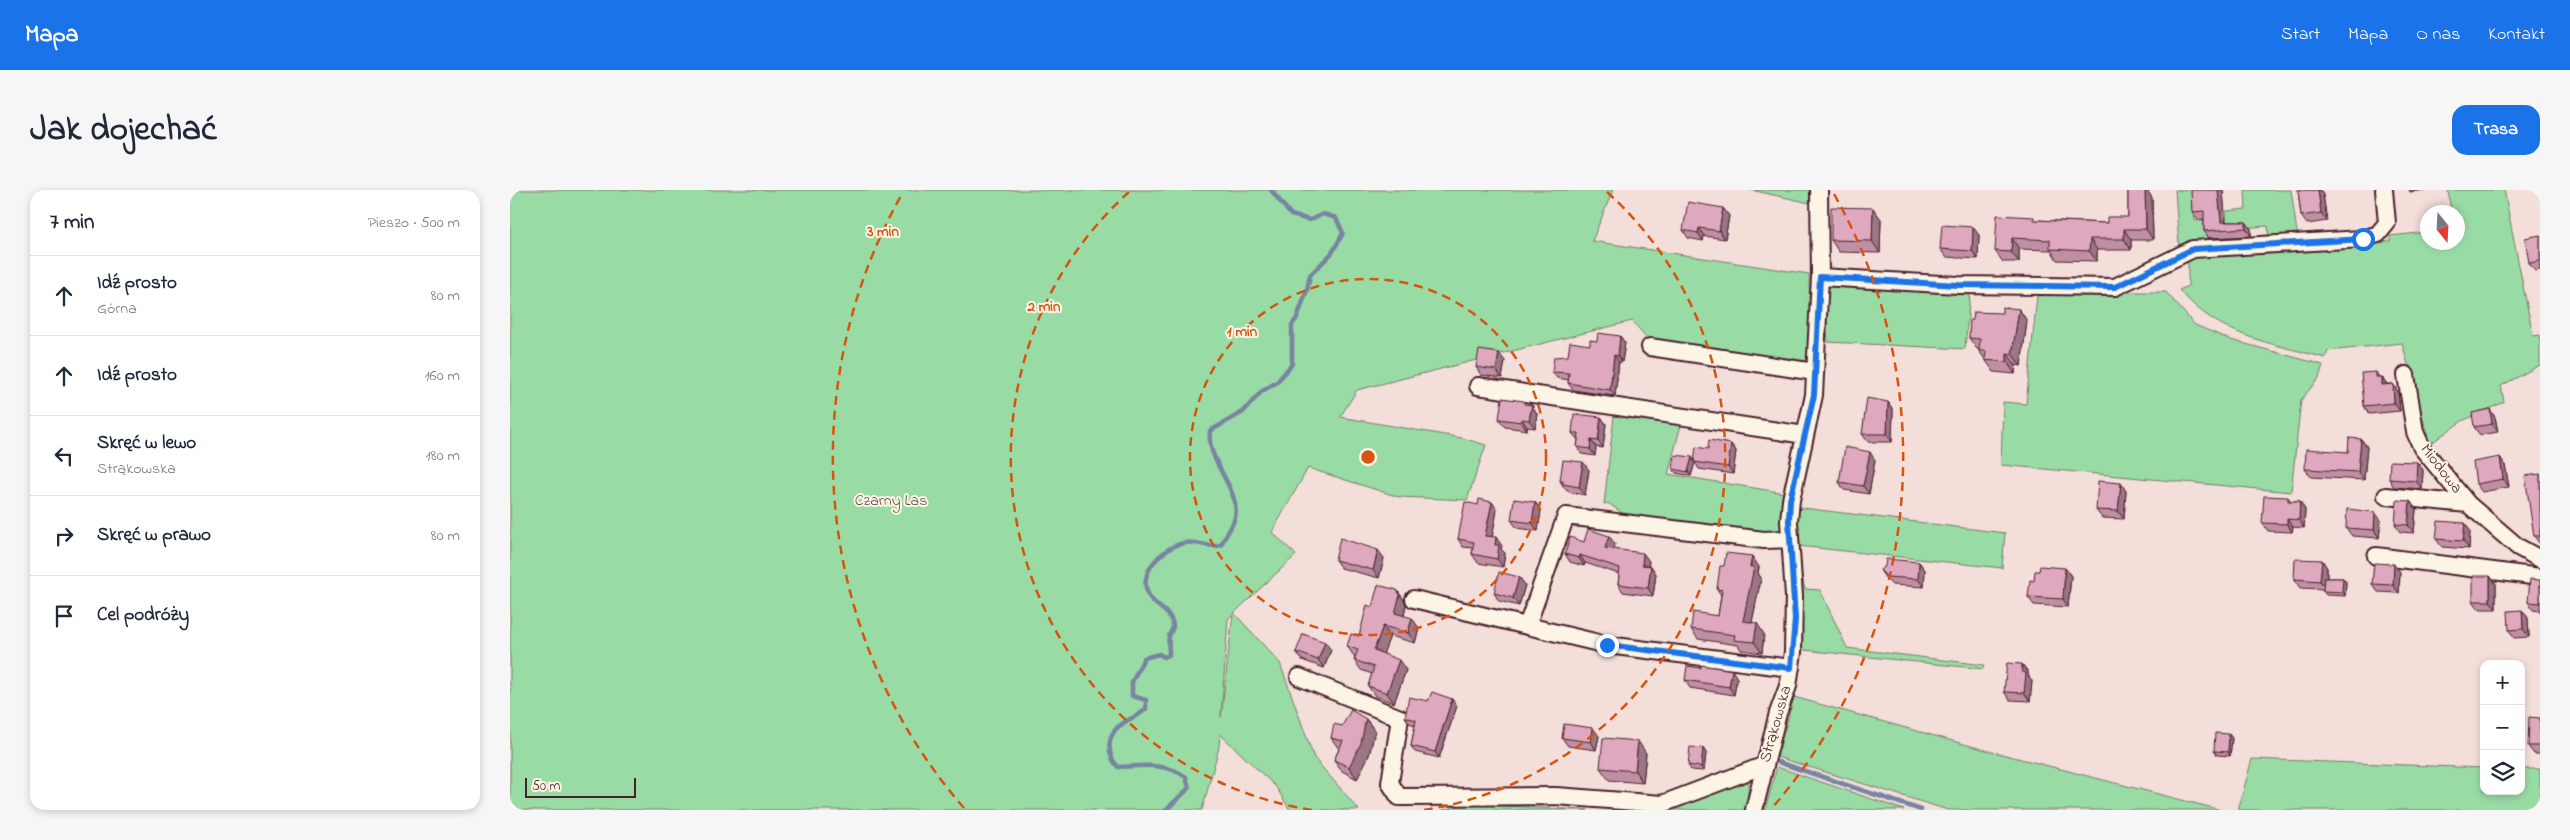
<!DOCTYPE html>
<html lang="pl">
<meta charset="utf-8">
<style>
:root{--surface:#fff;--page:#f6f6f7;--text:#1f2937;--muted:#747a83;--line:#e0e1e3;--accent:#1a73e8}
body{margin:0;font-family:"Indie Flower",sans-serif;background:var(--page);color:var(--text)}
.controls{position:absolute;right:15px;bottom:15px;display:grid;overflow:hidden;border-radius:10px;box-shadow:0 2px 8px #0003}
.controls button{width:45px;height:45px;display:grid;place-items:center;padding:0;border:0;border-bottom:1px solid var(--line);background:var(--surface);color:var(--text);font:25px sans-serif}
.compass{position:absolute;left:1910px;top:15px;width:45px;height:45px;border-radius:50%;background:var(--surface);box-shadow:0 2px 8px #0003;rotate:162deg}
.scale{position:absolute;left:15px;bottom:12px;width:111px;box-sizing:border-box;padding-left:5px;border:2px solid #4a1f2b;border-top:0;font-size:14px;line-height:18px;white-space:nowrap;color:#4a1f2b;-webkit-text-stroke:4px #fcf5e5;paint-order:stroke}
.stop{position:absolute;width:15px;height:15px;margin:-11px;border:4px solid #1a73e8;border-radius:50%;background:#fff}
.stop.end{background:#1a73e8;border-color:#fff;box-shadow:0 1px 5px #0008}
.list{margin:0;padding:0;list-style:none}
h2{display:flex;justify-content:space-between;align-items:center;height:65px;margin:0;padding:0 20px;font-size:21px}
h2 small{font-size:16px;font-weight:400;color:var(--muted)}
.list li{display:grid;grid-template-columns:32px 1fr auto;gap:15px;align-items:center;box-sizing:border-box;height:80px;padding:0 20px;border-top:1px solid var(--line)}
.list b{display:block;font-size:19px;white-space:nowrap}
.list p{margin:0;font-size:16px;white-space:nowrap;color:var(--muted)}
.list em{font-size:16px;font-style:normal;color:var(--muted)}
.icon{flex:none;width:28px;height:28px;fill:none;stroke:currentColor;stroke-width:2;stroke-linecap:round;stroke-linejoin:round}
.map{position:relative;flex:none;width:2030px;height:620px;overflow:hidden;border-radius:15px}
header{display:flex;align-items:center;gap:30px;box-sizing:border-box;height:70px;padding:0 25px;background:var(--accent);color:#fff}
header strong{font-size:24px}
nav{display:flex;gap:28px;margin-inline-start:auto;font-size:18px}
.intro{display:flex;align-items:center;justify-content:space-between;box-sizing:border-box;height:120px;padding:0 30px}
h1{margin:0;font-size:35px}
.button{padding:12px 22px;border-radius:15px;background:var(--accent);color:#fff;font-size:18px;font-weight:700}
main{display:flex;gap:30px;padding:0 30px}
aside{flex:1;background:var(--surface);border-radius:15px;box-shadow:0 2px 8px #0003}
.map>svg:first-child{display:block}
.green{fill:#99dba5;stroke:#727d68;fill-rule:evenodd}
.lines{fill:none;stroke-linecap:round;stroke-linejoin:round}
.stream{stroke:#7884a2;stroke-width:4.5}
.street-casing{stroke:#4a1f2b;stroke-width:20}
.street{stroke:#fcf5e5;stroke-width:16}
.wall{fill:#bf90a4;stroke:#4a1f2b}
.shaded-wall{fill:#9b7686;stroke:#4a1f2b}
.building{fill:#dea8bf;stroke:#4a1f2b}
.route{stroke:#1a73e8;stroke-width:6}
.ring{fill:none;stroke:#d8530f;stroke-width:2.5;stroke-dasharray:9 6}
.labels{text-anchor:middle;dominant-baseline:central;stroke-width:4;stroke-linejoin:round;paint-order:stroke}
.street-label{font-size:16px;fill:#4a1f2b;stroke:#fcf5e5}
.park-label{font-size:16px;fill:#5e4e4a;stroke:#fcf5e5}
.centre{fill:#d8530f;stroke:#fcf5e5;stroke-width:2.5}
.ring-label{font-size:15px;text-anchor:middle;font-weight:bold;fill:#d8530f;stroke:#fcf5e5;stroke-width:4;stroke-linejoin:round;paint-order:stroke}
</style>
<header>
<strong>Mapa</strong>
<nav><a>Start</a><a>Mapa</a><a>O nas</a><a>Kontakt</a></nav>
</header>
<div class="intro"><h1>Jak dojechać</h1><a class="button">Trasa</a></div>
<main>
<aside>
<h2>7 min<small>Pieszo · 500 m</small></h2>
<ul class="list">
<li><svg class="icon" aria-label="ahead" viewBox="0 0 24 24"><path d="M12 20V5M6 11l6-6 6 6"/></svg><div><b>Idź prosto</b><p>Górna</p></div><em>80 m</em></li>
<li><svg class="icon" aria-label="ahead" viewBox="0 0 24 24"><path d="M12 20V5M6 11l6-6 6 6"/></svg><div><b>Idź prosto</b></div><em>160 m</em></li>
<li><svg class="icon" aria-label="left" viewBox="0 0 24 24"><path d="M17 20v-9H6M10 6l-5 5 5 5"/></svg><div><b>Skręć w lewo</b><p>Strąkowska</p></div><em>180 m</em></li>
<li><svg class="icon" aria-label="right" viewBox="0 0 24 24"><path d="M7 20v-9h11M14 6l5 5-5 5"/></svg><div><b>Skręć w prawo</b></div><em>80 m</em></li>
<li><svg class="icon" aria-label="arrive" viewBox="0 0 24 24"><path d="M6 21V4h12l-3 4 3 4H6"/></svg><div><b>Cel podróży</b></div></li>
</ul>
</aside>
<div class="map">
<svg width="2030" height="620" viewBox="0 0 2030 620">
<rect width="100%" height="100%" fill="#f3deda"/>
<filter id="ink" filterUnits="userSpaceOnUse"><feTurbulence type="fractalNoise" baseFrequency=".02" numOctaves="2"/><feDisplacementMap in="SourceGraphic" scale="10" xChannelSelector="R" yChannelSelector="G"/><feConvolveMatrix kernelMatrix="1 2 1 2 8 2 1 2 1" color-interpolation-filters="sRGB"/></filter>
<g filter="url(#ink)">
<path class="green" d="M0 0H1103L1082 51 1299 84 1300 172 1295 176 1138 149 1122 131 847 200 830 227 952 248 976 255 957 310 889 307 798 278 762 342 786 365 724 423 770 473 804 568 849 620H780L766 597 710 544 709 557 692 620H0ZM723 424 711 527 718 429Z
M1241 0H1300V13Z
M1665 0H1682L1685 31 1713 29 1698 43 1697 54 1669 56Z
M1735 0H1781L1788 50 1759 51 1758 36 1731 38V52L1718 53 1716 21 1736 19Z
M1938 0H1994L2023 146 2030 145V175L1991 196 1994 212 1952 231 1920 254 1892 153 1818 161 1815 168C1758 152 1710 147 1669 100L1678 96V66L1880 51V46L1917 42 1918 52H1948V22H1941Z
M1323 95 1460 103 1455 159 1318 152 1314 103Z
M1606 102H1656L1685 135 1721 150 1813 175 1809 188 1791 210 1781 302 1491 275 1493 212 1516 214 1527 106Z
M1104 226 1171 235 1158 284 1275 303 1272 336 1265 343 1118 327 1098 313 1094 314Z
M1285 317 1495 343 1492 378 1288 356Z
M1288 369 1295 399 1310 400 1337 458 1474 475 1473 479 1294 460 1288 454 1292 438 1285 376Z
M1284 507 1472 559 1711 620H1438L1267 567Z
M1742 569 1974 578V601H2011V579H2030V620H1728Z
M1267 577 1394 620H1255Z
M1232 590 1239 592 1236 620H1142Z
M943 613 951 614 1078 620H933L943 618Z"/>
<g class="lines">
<path class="stream" d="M1268 572 1411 620
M656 620 679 598 676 587C657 572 631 576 608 577 596 564 596 544 612 534 620 528 629 526 636 519V510L622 506V492L634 468 649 464 654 467 659 465C659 459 658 453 659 446 660 443 663 439 663 436 661 420 646 418 639 406 626 383 653 357 674 353 687 350 699 359 711 355 715 346 723 336 725 327 731 299 696 272 700 241L733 222 751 202 767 192 782 174V135L787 128 797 100 800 85 822 63 833 43 826 28 813 24 800 30 781 25 761 0"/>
<defs>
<path id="street" d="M1310 87 1448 95 1605 97 1683 59 1853 49 1868 44 1877 33 1874 0
M1140 157 1305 182
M1896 185 1905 242 1912 258 1958 314 2008 357 2030 369
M968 196 1295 245
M1876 306 1958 314
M1866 366 2030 387
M904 409 1097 455 1281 478
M1017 436 1056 326 1254 350 1279 349
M789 487 890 528 880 593 889 607 1046 606 1152 614 1255 575
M1244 620 1268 523 1278 496 1283 462 1284 406 1279 331 1281 310 1304 205 1310 87 1309 0"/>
</defs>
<use href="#street" class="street-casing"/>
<use href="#street" class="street"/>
</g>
<path class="wall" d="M1618 0H1637L1642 8 1643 50H1621V60H1587V71L1547 70 1541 60 1509 59V72H1493L1485 61 1527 30 1597 33 1618 27Z
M1713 0 1715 32H1736L1741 39V46L1699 48 1694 41V29L1688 30 1682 22Z
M1788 0H1810L1813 5 1817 31 1797 34 1791 26Z
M1899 0H1915L1900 2Z
M1213 18 1219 26 1215 49 1194 46 1193 51 1178 48 1173 40Z
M1371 29 1370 63 1329 62 1321 50Z
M1469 45 1468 69 1436 67 1430 59Z
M2030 45V80L2025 81 2019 73Z
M1509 119 1517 131 1511 176 1506 175 1505 184 1484 182 1469 161V160L1467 159 1459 148 1463 130Z
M1110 146 1115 153 1112 172H1109L1105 206 1063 200 1058 193 1059 190 1047 188 1042 182 1058 166 1080 155Z
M995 171 992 188 971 185 966 177Z
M1866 182 1869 187H1872L1877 194H1883L1888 202 1890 221 1859 224 1854 216Z
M1378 212 1383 220 1382 252H1358L1352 244Z
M1017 215H1022L1027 224 1025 238 1017 237V240L995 237 989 229Z
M1091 227 1096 234 1093 258 1086 257 1085 266 1072 264 1067 257 1068 250 1062 243Z
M1985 227 1988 242 1970 245 1964 237Z
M1851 249 1857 257 1854 290 1801 287 1795 279 1838 262Z
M1221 254 1226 261 1223 284 1189 279 1185 272 1181 286 1166 283 1163 279 1184 270 1198 259Z
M1990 267 1995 275 1999 297 1972 302 1966 294Z
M1365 270 1359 304 1334 300 1329 292Z
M1907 272 1913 280 1912 299 1884 297 1879 289Z
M1079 280 1075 305 1059 302 1057 299H1055L1050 291Z
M2030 284V354L2024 346Z
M1616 301 1614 329 1592 328 1586 320Z
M1778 307 1781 311H1790L1795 320 1794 338 1783 337 1782 342 1758 341 1752 333Z
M1900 311 1906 319 1904 343 1890 342 1885 334Z
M982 312 987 320 982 347 992 356 991 359 995 363 993 377 968 373 962 364 963 358 953 357 948 349 968 315Z
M1025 312 1031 320 1028 341 1007 338 1001 330Z
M1871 330 1869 348 1842 346 1836 338Z
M1955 333 1960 341 1959 359 1932 357 1926 349Z
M1074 352 1105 354 1103 359 1139 371 1138 376H1141L1146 384 1143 406 1113 402 1108 394 1109 384 1075 373 1074 376 1060 372 1055 364Z
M874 368 869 388 831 378 825 370Z
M1812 370 1817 378V388H1833L1836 392 1835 406 1816 405 1813 401V399L1790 398 1784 389Z
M1409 372 1415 380 1414 397 1382 395 1375 388 1370 380Z
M1214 376 1249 377 1248 383 1251 388 1242 432 1254 444 1252 463 1231 460 1228 455 1188 449 1181 439 1208 426 1211 405 1207 399Z
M1555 378 1561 386 1558 417 1524 415 1518 407 1524 391Z
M1890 382 1889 403 1868 402 1862 394Z
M1980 386 1986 394V419H1969L1963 411Z
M1009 387 1015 395 1009 416 989 411 984 403Z
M2030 390V421L2023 420 2018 412Z
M887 400 894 410 896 415 894 426 909 438 905 453 880 446 873 463 896 480 884 513 865 506 858 496 862 484 851 480 844 470 845 467 844 466 837 456 849 446 862 417Z
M2012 420 2018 428 2019 447 2004 448 1999 440Z
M821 460 814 478 792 470 786 462Z
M1512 474 1518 482V485L1522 491 1520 511 1500 510 1494 502Z
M1227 488 1224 505 1180 498 1175 490Z
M942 509 947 516 929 568 905 562 901 556 905 535 899 533 895 527 918 511Z
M2030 528V564H2024L2018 556Z
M856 529 865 541 859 565 847 589 832 581 824 570 829 559 821 548 832 536Z
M1089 546 1086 560 1058 556 1052 548Z
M1722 548 1720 566 1707 565 1704 561Z
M1193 558 1196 563 1194 581 1181 580 1178 575Z
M1136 563 1133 593 1099 590 1090 578Z"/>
<path class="shaded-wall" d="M1635 0H1637L1642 8 1643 50 1636 39Z
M1708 0H1713L1716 39 1711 32Z
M1808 0H1810L1813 5 1817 31 1811 23Z
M1213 18 1219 26 1215 49 1209 41Z
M1363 18 1371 29 1370 63 1362 51Z
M1736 32 1741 39V46L1736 38Z
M1463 37 1469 45 1468 69 1462 61Z
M1189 38 1194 46 1193 51 1188 43Z
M1614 39 1621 50V60L1614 49Z
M1502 48 1509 59V72L1501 62Z
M1580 49 1587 60V71L1579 61Z
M1509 119 1517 131 1511 176 1502 164Z
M1110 146 1115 153 1112 172 1108 166Z
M989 163 995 171 992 188 986 180Z
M1497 163 1506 175 1505 184 1497 172Z
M1104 165 1109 172 1105 206 1100 200Z
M1872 187 1877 195H1872Z
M1883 194 1888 202 1890 221 1884 213Z
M1378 212 1383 220 1382 252 1377 244Z
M1022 215 1027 224 1025 238 1019 230Z
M1980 219 1985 227 1988 242 1982 234Z
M1091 227 1096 234 1093 258 1088 251Z
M1012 229 1017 237V240L1011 232Z
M1851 249 1857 257 1854 290 1848 282Z
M1081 250 1086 257 1085 266 1080 259Z
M1221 254 1226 261 1223 284 1218 277Z
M1360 262 1365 270 1359 304 1353 296Z
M1182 267 1185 272 1181 286 1178 282Z
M1990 267 1995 275 1999 297 1993 289Z
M1073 272 1079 280 1075 305 1069 297Z
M1907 272 1913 280 1912 299 1906 291Z
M1611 293 1616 301 1614 329 1608 321Z
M1790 311 1795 320 1794 338 1789 330Z
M1900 311 1906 319 1904 343 1898 335Z
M982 312 987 320 981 354 975 346Z
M1025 312 1031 320 1028 341 1022 333Z
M1865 322 1871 330 1869 348 1864 340Z
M1777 329 1783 337 1782 342 1777 334Z
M1955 333 1960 341 1959 359 1953 351Z
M1099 346 1105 354 1101 366 1095 358Z
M986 347 992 356 991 359 995 363 993 377 987 369 985 355Z
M868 360 874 368 869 388 863 380Z
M1133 363 1139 371 1137 383 1132 375Z
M1070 365 1075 373 1074 376 1069 368Z
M1242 366 1249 377 1248 383 1251 388 1240 442 1233 431Z
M1812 370 1817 378 1816 399 1810 391Z
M1409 372 1415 380 1414 397 1408 389Z
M1884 374 1890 382 1889 403 1883 395Z
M1141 376 1146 384 1143 406 1138 398Z
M1555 378 1561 386 1558 417 1553 409Z
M1980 386 1986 394V419L1980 411Z
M1009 387 1015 395 1009 416 1003 408Z
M1833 388 1836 392 1835 406 1832 402Z
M887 400 894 410 896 415 892 433 885 423Z
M2012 420 2018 428 2019 447 2013 439Z
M902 428 909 438 905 453 898 443Z
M1247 433 1254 444 1252 463 1244 452Z
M873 436 880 446 871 470 864 460Z
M815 452 821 460 814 478 808 470Z
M889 470 896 480 884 513 877 503Z
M1512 474 1518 482V485L1522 491 1520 511 1514 503 1512 482Z
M1222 480 1227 488 1224 505 1219 497Z
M942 509 947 516 929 568 925 562Z
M856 529 865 541 859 565 847 589 839 577Z
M1083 538 1089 546 1086 560 1081 552Z
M1719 544 1722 548 1720 566 1718 562Z
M1128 551 1136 563 1133 593 1125 581Z
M1193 558 1196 563 1194 581 1191 577Z"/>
<path class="building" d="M1618 0H1635L1636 39H1614V49H1580L1579 61 1540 59V50L1502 48 1501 62 1485 61 1487 25 1524 27V30L1597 33V27H1618Z
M1681 0H1708L1711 32H1736V38L1694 41V21L1682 22Z
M1788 0H1808L1811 23 1791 26Z
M1178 12 1213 18 1209 41 1189 38 1188 43 1173 40Z
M1321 17 1363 18 1362 51 1321 50Z
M1432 35 1463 37 1462 61 1430 59Z
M2030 45V71L2019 73 2015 48Z
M1492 117 1509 119 1502 164 1497 163V172L1475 170 1476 161H1469L1470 149 1459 148 1460 130H1463L1464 122 1492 123Z
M1088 143 1110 146 1108 166 1104 165 1100 200 1058 193 1059 183 1042 182 1044 167 1058 166 1060 152 1080 155V150L1087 151Z
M969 160 989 163 986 180 966 177Z
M1866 182V187H1872V195L1883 194 1884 213 1854 216 1851 183Z
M992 208 1014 211V214L1022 215 1019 230 1012 229 1011 232 989 229Z
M1357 208 1378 212 1377 244H1352Z
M1980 219 1982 234 1964 237 1962 223Z
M1064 224 1091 227 1088 251 1081 250 1080 259 1067 257 1069 243H1062Z
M1839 248 1851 249 1848 282 1795 279 1796 259 1838 262Z
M1199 250 1221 254 1218 277 1184 272 1186 257 1198 259Z
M1335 257 1360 262 1353 296 1329 292Z
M1165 265 1182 267 1178 282 1163 279Z
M1990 267 1993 289 1966 294 1963 272Z
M1053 270 1073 272 1069 297 1053 294V291H1050Z
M1880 271 1907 272 1906 291 1879 289Z
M2030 284V346H2024L2015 286Z
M1588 291 1611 293 1608 321 1586 320Z
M1754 306 1778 307V311H1790L1789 330 1777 329V334L1752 333Z
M969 309 982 312 975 346 986 347 985 355H989L987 369 962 364 964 352 948 349 955 312 968 315Z
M1004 309 1025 312 1022 333 1001 330Z
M1887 310 1900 311 1898 335 1885 334Z
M1837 319 1865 322 1864 340 1836 338Z
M1928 331 1955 333 1953 351 1926 349Z
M1078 339 1099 346 1095 358 1133 363 1132 375 1141 376 1138 398 1108 394 1110 378 1070 365 1069 368 1055 364 1060 347 1074 352Z
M830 348 868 360 863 380 825 370Z
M1216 363 1242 366 1240 377H1244L1233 431 1247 433 1244 452 1224 450 1225 445 1181 439 1183 422 1208 426 1212 400 1207 399 1210 376H1214Z
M1376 369 1409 372 1408 389 1377 387 1370 380 1375 376Z
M1785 369 1812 370 1810 391 1784 389Z
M1864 373 1884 374 1883 395 1862 394Z
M1530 376 1555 378 1553 409 1518 407 1520 390 1524 391 1525 381H1529Z
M989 382 1009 387 1003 408 984 403Z
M1963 386H1980V411H1963Z
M1814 388H1833L1832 402 1813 401Z
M2020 389 2030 390V413L2018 412Z
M868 395 887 400 890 405 885 423 902 428 898 443 873 436 864 460 889 470 877 503 858 496 864 477 844 470 848 460 837 456 841 444 849 446 857 415 862 417Z
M2012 420 2013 439 1999 440 1998 421Z
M793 444 815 452 808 470 786 462Z
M1497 473 1512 474V482L1516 483 1514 503 1494 502Z
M1191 475 1222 480 1219 497 1175 490 1177 476 1191 478Z
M922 502 942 509 925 562 901 556 906 530 895 527 899 507 918 511Z
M841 520 856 529 851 553 839 577 824 570 833 551 821 548 824 534 832 536Z
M2019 527 2030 528V556H2018Z
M1054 534 1083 538 1081 552 1052 548Z
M1705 543 1719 544 1718 562 1704 561Z
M1093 548 1128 551 1125 581 1090 578Z
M1180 557 1193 558 1191 577 1178 575Z"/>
</g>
<g class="lines" filter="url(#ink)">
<path class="route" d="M1097 455 1281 478 1285 429 1279 331 1280 310 1304 205 1310 87 1448 95 1605 97 1683 59 1853 49"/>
</g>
<g class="ring">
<circle cx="858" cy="267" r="178"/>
<path d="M802 620A357 357 0 0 1 619 2M1097 2A357 357 0 0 1 914 620"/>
<path d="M454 618A535 535 0 0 1 392 4M1324 4A535 535 0 0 1 1262 618"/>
</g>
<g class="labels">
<g class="street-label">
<text transform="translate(1931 279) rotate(52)">Miodowa</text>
<text transform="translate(1266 534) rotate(-74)">Strąkowska</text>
</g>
<g class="park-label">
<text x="381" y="311">Czarny Las</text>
</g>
</g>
<circle cx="858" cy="267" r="8" class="centre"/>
<g class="ring-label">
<text x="373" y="46">3 min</text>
<text x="534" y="121">2 min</text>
<text x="732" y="146">1 min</text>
</g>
</svg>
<div class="controls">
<button>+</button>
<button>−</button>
<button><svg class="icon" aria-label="layers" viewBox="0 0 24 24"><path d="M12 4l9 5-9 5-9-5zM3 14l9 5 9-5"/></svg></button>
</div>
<svg class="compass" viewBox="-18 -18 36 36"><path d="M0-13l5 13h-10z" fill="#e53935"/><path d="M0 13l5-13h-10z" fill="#747a83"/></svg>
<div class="scale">50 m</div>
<div class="stop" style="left:1853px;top:49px"></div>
<div class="stop end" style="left:1097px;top:455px"></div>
</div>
</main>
